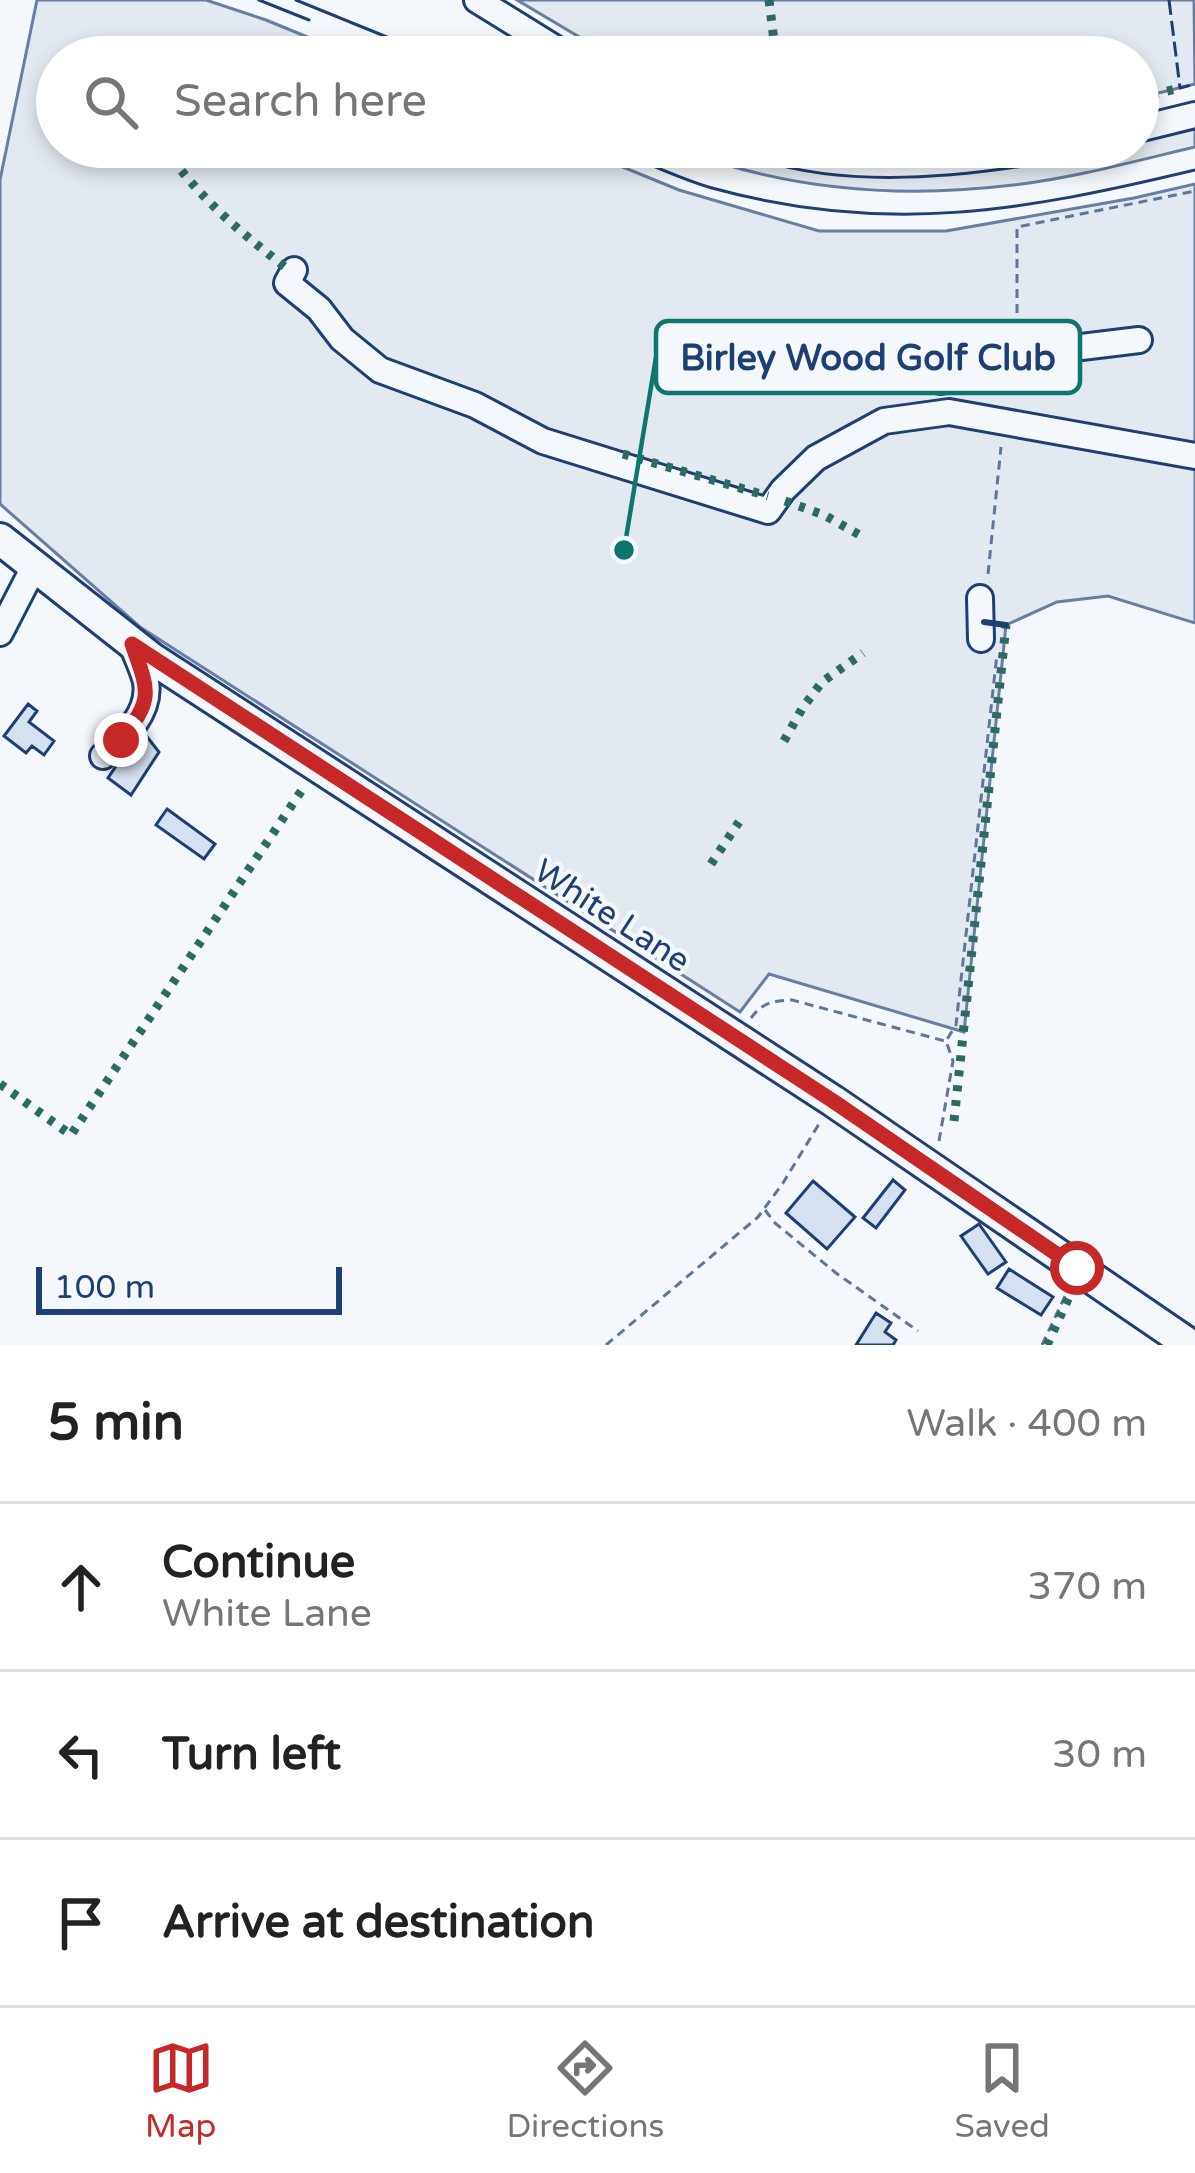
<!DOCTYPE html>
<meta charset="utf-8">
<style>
:root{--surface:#fff;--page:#f6f6f6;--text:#222;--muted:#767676;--line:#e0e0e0;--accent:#c62828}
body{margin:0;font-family:"Varela Round",sans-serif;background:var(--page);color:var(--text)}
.scale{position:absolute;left:36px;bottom:30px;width:306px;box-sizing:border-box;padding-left:12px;border:6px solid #1d3f73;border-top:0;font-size:33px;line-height:42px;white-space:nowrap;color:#1d3f73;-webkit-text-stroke:9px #f4f7fb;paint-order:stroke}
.stop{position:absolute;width:36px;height:36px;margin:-27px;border:9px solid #c62828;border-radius:50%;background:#fff}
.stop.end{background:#c62828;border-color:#fff;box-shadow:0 3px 12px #0008}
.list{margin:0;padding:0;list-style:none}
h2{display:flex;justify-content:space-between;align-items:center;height:156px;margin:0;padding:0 48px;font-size:51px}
h2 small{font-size:39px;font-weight:400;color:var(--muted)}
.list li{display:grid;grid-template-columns:78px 1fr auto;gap:36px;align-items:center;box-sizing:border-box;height:168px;padding:0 48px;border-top:3px solid var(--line)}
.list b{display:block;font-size:45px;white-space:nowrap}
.list p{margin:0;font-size:39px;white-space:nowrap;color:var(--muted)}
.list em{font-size:39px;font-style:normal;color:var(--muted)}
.icon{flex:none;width:66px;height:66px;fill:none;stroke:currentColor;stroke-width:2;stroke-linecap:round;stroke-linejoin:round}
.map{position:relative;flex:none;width:1195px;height:1345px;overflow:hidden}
.search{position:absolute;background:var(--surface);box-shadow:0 6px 18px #0003;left:36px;right:36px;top:36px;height:132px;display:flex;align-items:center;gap:30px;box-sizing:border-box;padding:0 42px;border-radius:66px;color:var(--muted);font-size:45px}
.sheet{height:660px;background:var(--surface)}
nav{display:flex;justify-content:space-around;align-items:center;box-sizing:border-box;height:168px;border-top:3px solid var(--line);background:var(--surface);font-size:33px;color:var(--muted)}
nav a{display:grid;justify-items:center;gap:6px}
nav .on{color:var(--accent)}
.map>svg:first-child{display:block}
.green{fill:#e3e9f0;stroke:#687fa3;stroke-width:3}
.building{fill:#d5e0f0;stroke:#1d3f73;stroke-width:3}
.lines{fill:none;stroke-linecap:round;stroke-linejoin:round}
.minor-casing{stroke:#1d3f73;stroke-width:30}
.major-casing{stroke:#1d3f73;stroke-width:36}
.path{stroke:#5e769c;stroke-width:3;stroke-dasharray:9 6;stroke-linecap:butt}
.minor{stroke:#f4f7fb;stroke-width:24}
.major{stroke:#f4f7fb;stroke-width:30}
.tram{stroke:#1d3f73;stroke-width:3}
.hedge{stroke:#2c6c60;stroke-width:9;stroke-dasharray:6 9;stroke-linecap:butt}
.fence{stroke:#1d3f73;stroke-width:3;stroke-dasharray:15 6;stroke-linecap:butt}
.wall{stroke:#1d3f73;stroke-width:6}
.route{stroke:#c62828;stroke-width:15}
.labels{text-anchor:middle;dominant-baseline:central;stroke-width:9;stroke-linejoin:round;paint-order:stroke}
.street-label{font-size:33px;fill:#1d3f73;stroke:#f4f7fb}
.leader{fill:none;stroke:#0f766e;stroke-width:4.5}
.callout-dot{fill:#0f766e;stroke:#f4f7fb;stroke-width:4.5}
.callout{fill:#f4f7fb;stroke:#0f766e;stroke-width:4.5}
.callout-label{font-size:36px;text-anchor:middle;font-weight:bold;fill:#1d3f73}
</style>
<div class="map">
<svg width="1195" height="1345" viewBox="0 0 1195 1345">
<rect width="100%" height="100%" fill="#f4f7fb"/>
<path class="green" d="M37 0H206L266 20 356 57H57V147H574L679 190 819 231H946L1134 198 1195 184V623L1108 596 1057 602 1006 625 964 1032 769 974 740 1012 140 627 0 504V180Z
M517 0H1194L1195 84 1138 98V57H613Z
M1195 128V147C1135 161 1074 178 1013 185 898 199 783 190 675 147H730L793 165 1008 164 1096 147H1138V139Z"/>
<path class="building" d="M28 704 37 711 29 722 54 741 44 755 32 746 26 753 4 736Z
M141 729 159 752 131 795 108 778Z
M167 809 215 844 204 859 156 825Z
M893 1180 905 1190 876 1228 863 1218Z
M813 1181 855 1217 827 1249 786 1213Z
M979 1224 1006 1262 988 1274 961 1236Z
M1009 1269 1053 1297 1041 1315 997 1288Z
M876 1313 891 1323 885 1332 896 1340 893 1345H856Z"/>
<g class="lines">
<defs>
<path id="minor" d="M477 0 569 57
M1138 129 1195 115
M765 147C851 175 967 163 1055 147
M294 270 287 283 319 309 342 339 380 370 475 405 543 441 768 511 783 490 816 458 884 421 949 412 1195 456
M940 381 1017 368 1065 349 1139 340
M980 598 981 639
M0 633 34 567
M103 756C124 737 151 713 146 682 143 669 136 656 132 644"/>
<path id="major" d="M0 539 151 658 833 1101 1190 1345"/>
</defs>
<use href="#minor" class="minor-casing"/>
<use href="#major" class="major-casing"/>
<path class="path" d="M1017 343V227L1195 191
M988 574 1001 447
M751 1018C763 1002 773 1001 792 1000L945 1041
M939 1141 953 1061 946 1041 956 1025 997 654
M765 1210 775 1223 836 1273 918 1331
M606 1345 758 1217 783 1183 819 1124
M1042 1345 1067 1292"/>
<use href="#minor" class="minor"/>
<use href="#major" class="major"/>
<path class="tram" d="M259 0 309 20
M296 0 436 57
M609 147C643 161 677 178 712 188 886 236 1024 211 1195 170"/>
<path class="hedge" d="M769 0 776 57
M1138 98 1180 88
M163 147C202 200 234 227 285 267
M623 454 768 496
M785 501 824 515 865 538
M784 741 803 707 822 682 863 653
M711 864 739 822
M0 1084 71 1135 306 784
M954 1121 1006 625
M1047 1345 1074 1286"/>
<path class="fence" d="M1169 0 1180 88 1195 84"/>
<path class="wall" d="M984 622 1006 625"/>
</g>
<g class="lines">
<path class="route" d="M121 740C154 698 149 692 132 644L833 1101 1077 1268"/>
</g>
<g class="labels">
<g class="street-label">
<text transform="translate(612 916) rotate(33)">White Lane</text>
</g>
</g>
<path class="leader" d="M624 550L656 357"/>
<circle class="callout-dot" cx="624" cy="550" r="12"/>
<rect class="callout" x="656" y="321" width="424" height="72" rx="12"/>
<g class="callout-label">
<text x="868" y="370">Birley Wood Golf Club</text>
</g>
</svg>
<div class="scale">100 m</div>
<div class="stop" style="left:1077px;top:1268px"></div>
<div class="stop end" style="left:121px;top:740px"></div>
<div class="search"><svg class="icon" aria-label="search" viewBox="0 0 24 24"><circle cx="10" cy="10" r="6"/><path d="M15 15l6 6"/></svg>Search here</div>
</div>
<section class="sheet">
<h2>5 min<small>Walk · 400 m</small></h2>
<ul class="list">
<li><svg class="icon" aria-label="ahead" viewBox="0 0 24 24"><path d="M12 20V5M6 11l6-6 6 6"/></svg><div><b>Continue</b><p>White Lane</p></div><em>370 m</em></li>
<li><svg class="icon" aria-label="left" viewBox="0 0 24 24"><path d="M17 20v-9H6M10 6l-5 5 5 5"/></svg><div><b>Turn left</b></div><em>30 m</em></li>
<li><svg class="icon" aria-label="arrive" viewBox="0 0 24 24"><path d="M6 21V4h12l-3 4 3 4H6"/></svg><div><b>Arrive at destination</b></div></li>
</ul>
</section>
<nav>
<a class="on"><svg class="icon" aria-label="map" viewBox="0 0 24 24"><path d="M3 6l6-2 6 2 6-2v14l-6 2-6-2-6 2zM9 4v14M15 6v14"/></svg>Map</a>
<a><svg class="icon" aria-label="directions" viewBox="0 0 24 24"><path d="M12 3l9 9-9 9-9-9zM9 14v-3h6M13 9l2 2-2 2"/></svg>Directions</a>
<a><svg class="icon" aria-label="saved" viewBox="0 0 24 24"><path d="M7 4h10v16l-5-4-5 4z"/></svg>Saved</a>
</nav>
